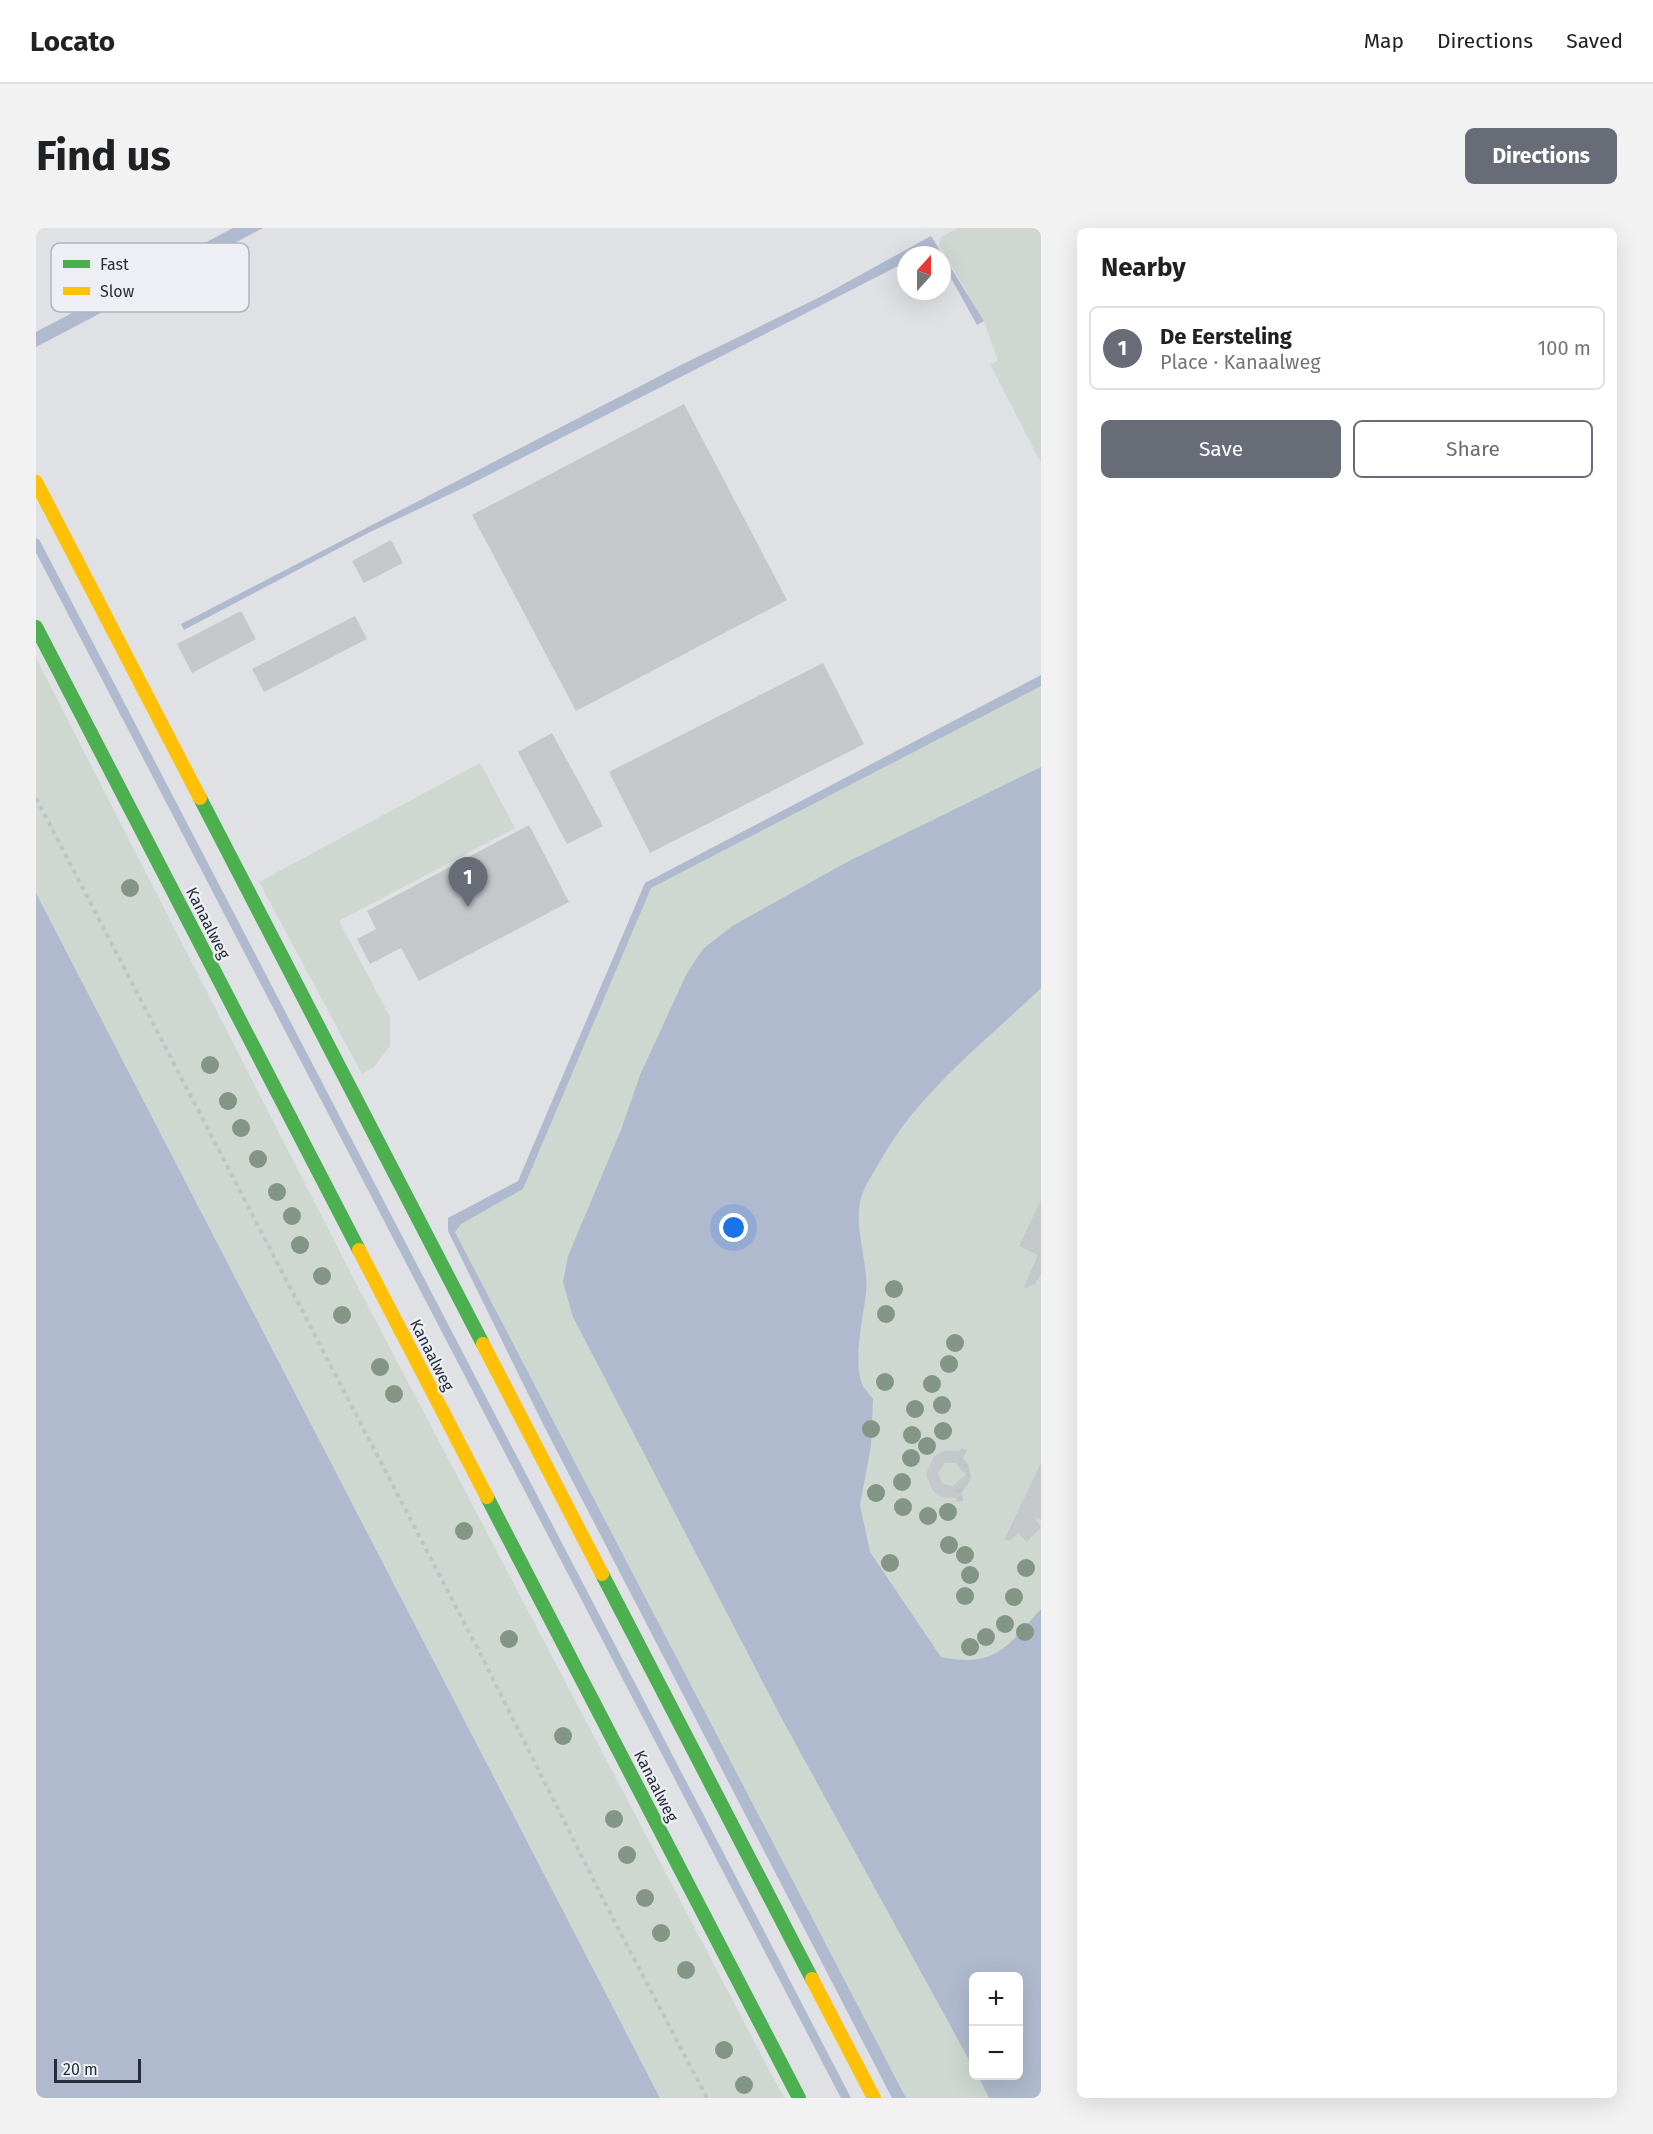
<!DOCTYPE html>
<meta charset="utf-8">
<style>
:root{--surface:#fff;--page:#f2f2f2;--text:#202124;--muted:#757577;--line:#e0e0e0;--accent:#686c77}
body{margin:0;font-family:"Fira Sans",sans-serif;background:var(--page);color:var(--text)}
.controls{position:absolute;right:18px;bottom:18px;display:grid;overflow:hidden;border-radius:9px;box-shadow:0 6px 24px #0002}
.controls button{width:54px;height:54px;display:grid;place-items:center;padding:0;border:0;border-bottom:2px solid var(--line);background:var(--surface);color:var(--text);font:30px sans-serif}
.compass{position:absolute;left:861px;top:18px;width:54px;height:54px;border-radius:50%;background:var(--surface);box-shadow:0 6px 24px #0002;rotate:21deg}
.scale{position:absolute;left:18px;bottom:15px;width:87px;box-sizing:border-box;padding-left:6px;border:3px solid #282d3c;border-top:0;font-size:16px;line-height:21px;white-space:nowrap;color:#282d3c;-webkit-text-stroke:4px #edeff4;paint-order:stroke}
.you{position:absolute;left:698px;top:1000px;width:21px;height:21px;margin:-15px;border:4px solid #fff;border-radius:50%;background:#1a73e8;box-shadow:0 0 0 9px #1a73e833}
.badge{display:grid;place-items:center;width:39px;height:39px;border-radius:50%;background:var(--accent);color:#fff;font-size:20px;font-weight:700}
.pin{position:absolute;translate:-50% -50px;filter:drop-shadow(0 2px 3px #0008)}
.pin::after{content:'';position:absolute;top:32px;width:21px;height:18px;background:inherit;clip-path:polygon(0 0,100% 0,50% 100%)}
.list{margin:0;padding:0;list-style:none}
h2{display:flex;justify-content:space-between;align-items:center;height:78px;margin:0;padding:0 24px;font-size:26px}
h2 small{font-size:20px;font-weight:400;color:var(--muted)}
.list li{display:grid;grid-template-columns:39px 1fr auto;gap:18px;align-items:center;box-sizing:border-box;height:84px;margin:0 12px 12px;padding:0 12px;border:2px solid var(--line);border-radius:9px}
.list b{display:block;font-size:22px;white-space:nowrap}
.list p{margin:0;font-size:20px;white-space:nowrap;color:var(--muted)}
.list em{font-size:20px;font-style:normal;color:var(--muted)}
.actions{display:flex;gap:12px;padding:18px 24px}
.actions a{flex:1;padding:14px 0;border:2px solid var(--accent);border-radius:9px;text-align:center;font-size:21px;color:var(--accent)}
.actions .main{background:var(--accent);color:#fff}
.map{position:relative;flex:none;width:1005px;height:1870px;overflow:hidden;border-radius:9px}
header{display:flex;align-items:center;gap:36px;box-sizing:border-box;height:84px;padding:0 30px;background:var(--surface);border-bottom:2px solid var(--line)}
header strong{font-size:28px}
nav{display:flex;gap:33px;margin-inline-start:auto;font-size:21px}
.intro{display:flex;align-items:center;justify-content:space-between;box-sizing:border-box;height:144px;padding:0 36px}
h1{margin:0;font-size:42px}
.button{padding:15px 27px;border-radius:9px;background:var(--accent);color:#fff;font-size:21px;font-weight:700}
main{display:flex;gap:36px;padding:0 36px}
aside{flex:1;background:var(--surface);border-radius:9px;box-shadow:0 6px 24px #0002}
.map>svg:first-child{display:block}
.green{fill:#ced8d0;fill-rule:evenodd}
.water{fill:#afbace}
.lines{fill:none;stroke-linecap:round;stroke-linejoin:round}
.stream{stroke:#afbace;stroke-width:9}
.building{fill:#c5c8cb;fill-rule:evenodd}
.path{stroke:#c1c2c7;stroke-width:4;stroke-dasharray:4.5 4.5;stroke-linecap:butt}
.fast{stroke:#4caf50;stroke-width:14}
.slow{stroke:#ffc107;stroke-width:14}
.tree{fill:#839584}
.labels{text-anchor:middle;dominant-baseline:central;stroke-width:4.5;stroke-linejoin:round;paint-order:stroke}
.street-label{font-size:16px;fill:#282d3c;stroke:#edeff4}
.key{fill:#edeff4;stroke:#b2b5bd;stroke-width:1.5}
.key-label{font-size:16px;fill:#282d3c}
</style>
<header>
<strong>Locato</strong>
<nav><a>Map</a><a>Directions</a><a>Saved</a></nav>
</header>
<div class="intro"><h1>Find us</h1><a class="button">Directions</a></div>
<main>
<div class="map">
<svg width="1005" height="1870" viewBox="0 0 1005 1870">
<rect width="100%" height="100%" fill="#dfe1e4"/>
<path class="green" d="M922 0H1005V235L954 136 962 133 948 93 903 17 905 9Z
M0 430 323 1061 748 1870H624L0 665Z
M1005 449V1870H870L419 1004 417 994 486 956 609 655ZM938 1748H982V1848H938Z
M444 535 479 600 303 693 354 789V818L338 839 326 846 223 654Z"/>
<path class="water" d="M197 0H227L0 119V104Z
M895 8 948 93 941 97 906 34V27L893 23 884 27H870V34L429 259 330 306 148 402 145 396 643 138 786 68Z
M1005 447V458L615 660 487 961 425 996 419 1004 870 1870H856L508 1198 412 1003V990L482 953 609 655Z
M1005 539V760C947 816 881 865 842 937 836 947 828 959 825 970 817 1000 833 1034 830 1065 827 1090 817 1133 826 1156 828 1161 834 1166 837 1171L835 1218 824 1277 834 1324 905 1429C961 1440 970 1419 1005 1381V1870H953L942 1848H982V1748H938L937 1839 746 1491 537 1089 527 1054 532 1028 585 902 604 847 651 745 667 721 696 698 811 634Z
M0 665 624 1870H0Z"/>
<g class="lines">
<path class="stream" d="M0 315 810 1870"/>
</g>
<path class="building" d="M648 176 751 372 540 483 436 287Z
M355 312 367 335 328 355 316 333Z
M205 383 220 411 156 445 141 416Z
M319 388 331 411 228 464 216 441Z
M787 435 828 516 614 625 573 544Z
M516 505 567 598 531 616 482 524Z
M493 597 533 674 383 753 365 720 334 736 321 711 340 701 331 683Z
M1005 972V1046L999 1056 987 1061 1002 1027 983 1018Z
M925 1220 931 1222 927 1230 933 1238 935 1250 926 1265 927 1273 920 1274V1270L906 1269 897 1263 890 1246 898 1228 910 1222 923 1223ZM909 1235H920L927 1245 930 1244V1249H926L917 1258 907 1256 902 1245Z
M1005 1235V1292L998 1289 1005 1299 991 1314 982 1305 975 1312H968Z"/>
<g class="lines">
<path class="path" d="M0 570 446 1429 571 1679 671 1870
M925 1273 923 1263C934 1255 935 1240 924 1232L928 1222"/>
<path class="fast" d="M0 399 323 1022
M164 570 447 1116
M451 1269 763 1870
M566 1346 776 1751"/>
<path class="slow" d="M0 254 164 570
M323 1022 451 1269
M447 1116 566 1346
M776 1751 838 1870"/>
</g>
<g class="tree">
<circle cx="94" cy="660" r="9"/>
<circle cx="174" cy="837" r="9"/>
<circle cx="192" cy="873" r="9"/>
<circle cx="205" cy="900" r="9"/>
<circle cx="222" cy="931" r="9"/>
<circle cx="241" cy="964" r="9"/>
<circle cx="256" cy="988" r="9"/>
<circle cx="264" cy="1017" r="9"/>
<circle cx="286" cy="1048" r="9"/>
<circle cx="858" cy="1061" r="9"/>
<circle cx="850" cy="1086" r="9"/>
<circle cx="306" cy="1087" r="9"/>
<circle cx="919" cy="1115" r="9"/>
<circle cx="913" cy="1136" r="9"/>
<circle cx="344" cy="1139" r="9"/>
<circle cx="849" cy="1154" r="9"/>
<circle cx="896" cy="1156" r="9"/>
<circle cx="358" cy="1166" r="9"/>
<circle cx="906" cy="1177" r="9"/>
<circle cx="879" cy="1181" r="9"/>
<circle cx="835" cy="1201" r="9"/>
<circle cx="907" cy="1203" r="9"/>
<circle cx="876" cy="1207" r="9"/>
<circle cx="891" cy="1218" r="9"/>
<circle cx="875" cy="1230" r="9"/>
<circle cx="866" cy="1254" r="9"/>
<circle cx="840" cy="1265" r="9"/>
<circle cx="867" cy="1279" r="9"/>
<circle cx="912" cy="1284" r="9"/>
<circle cx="892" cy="1288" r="9"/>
<circle cx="428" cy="1303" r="9"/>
<circle cx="913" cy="1317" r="9"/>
<circle cx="929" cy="1327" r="9"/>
<circle cx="854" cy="1335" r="9"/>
<circle cx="990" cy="1340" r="9"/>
<circle cx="934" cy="1347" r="9"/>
<circle cx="929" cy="1368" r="9"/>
<circle cx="978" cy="1369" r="9"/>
<circle cx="969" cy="1396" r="9"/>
<circle cx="989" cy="1404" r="9"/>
<circle cx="950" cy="1409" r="9"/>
<circle cx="473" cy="1411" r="9"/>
<circle cx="934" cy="1419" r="9"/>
<circle cx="527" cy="1508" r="9"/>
<circle cx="578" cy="1591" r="9"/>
<circle cx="591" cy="1627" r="9"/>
<circle cx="609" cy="1670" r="9"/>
<circle cx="625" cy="1705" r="9"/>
<circle cx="650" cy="1742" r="9"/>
<circle cx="688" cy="1822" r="9"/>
<circle cx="708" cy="1857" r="9"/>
</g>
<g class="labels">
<g class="street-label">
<text transform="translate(172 695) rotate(63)">Kanaalweg</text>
<text transform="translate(396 1127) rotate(63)">Kanaalweg</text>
<text transform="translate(620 1558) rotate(63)">Kanaalweg</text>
</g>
</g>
<rect x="15" y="15" width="198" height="69" rx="9" class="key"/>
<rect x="27" y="32" width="27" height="8" fill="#4caf50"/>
<rect x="27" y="59" width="27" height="8" fill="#ffc107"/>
<g class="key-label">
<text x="64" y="42">Fast</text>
<text x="64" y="69">Slow</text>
</g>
</svg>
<div class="controls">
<button>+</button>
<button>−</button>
</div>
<svg class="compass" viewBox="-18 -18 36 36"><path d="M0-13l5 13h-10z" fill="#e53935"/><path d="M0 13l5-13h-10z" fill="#757577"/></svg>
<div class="scale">20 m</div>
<div class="you"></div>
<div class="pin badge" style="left:432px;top:679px">1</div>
</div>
<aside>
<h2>Nearby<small></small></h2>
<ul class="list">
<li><span class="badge">1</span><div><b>De Eersteling</b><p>Place · Kanaalweg</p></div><em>100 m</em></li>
</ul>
<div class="actions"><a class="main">Save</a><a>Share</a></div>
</aside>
</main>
